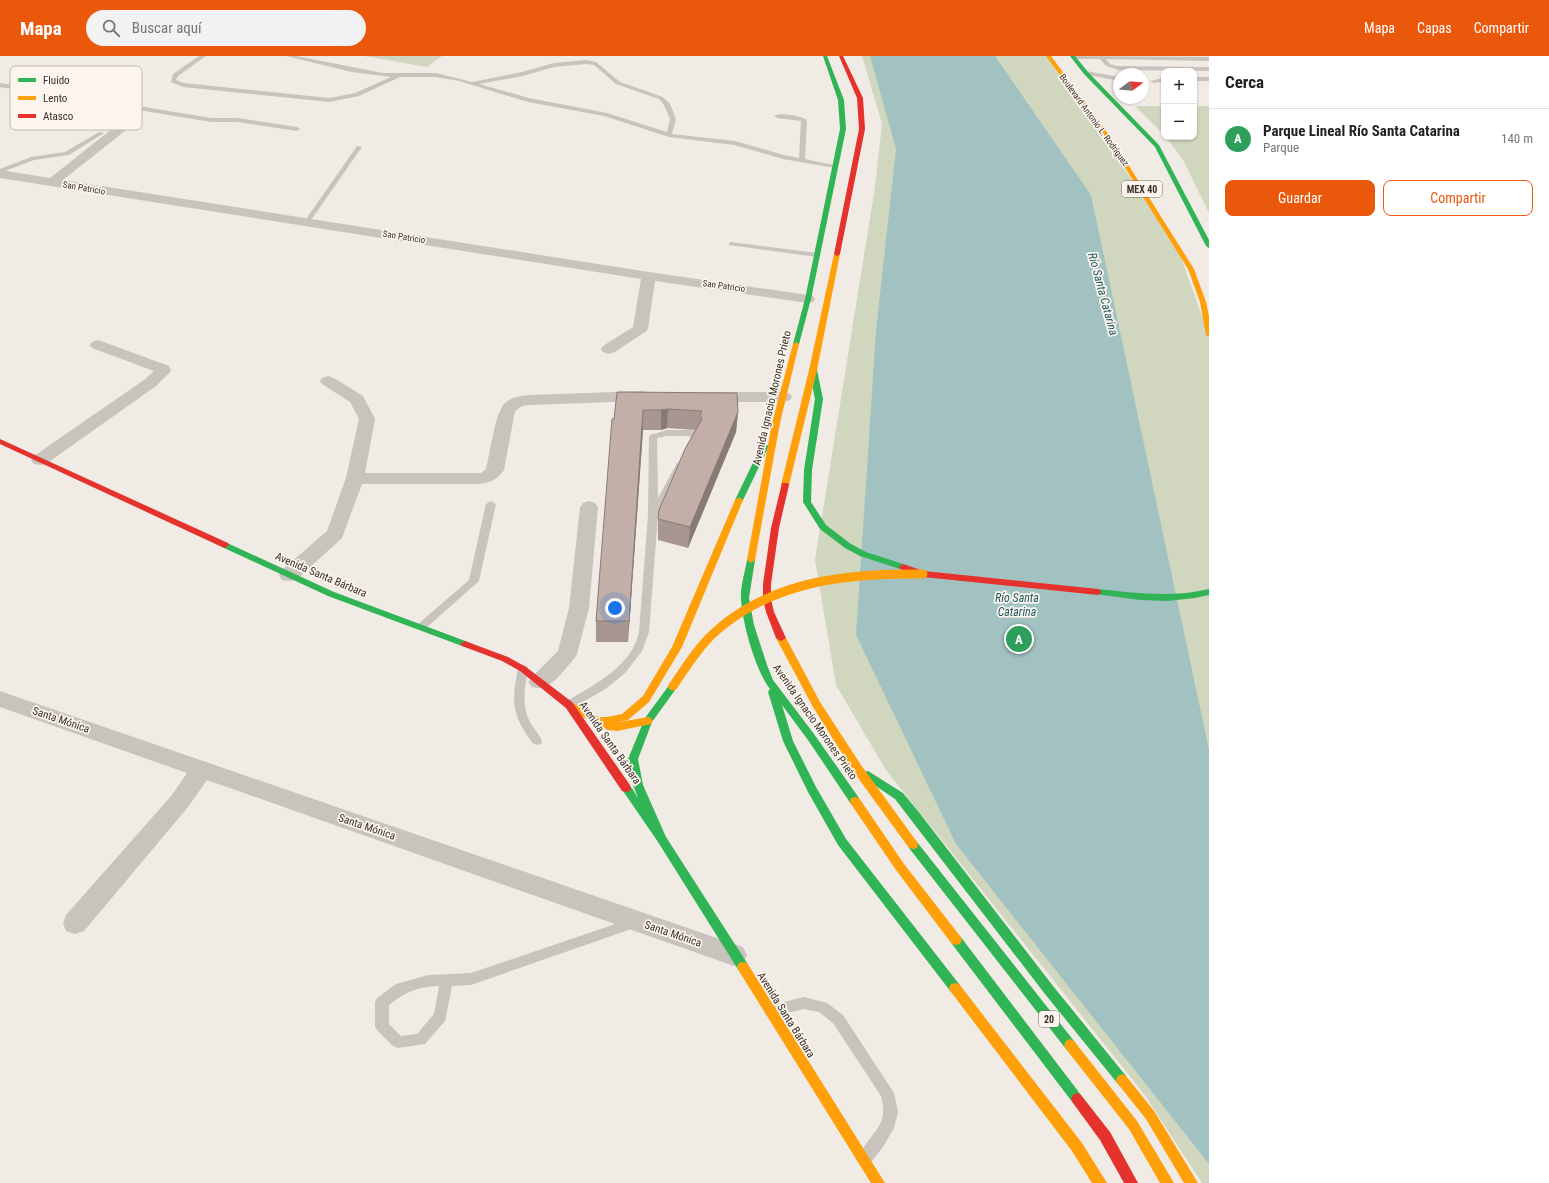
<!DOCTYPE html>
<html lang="es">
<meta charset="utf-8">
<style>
:root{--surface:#fff;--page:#f2f2f2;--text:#222;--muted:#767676;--line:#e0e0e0;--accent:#ea580c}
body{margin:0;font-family:"Roboto Condensed",sans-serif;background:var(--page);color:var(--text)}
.controls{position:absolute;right:12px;top:12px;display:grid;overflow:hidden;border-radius:8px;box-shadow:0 1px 3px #0004}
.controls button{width:36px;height:36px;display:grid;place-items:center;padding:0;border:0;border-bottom:1px solid var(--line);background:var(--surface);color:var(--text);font:20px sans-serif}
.compass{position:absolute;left:1113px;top:12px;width:36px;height:36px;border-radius:50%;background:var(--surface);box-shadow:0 1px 3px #0004;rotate:74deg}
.you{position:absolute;left:615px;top:552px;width:14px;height:14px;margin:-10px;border:3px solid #fff;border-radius:50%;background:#1a73e8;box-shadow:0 0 0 6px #1a73e833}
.badge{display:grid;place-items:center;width:26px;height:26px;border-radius:50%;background:var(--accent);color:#fff;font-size:13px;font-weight:700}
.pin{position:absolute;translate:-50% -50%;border:2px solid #fff;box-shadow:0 1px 4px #0006}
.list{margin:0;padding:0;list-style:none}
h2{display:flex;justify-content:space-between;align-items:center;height:52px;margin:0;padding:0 16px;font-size:17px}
h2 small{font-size:13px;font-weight:400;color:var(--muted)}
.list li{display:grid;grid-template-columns:26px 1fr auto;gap:12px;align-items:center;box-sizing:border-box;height:60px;padding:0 16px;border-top:1px solid var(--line)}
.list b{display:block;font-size:15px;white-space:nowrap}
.list p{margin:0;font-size:13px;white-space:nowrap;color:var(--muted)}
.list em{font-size:13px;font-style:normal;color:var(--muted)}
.actions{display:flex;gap:8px;padding:12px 16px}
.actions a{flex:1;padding:9px 0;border:1px solid var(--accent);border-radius:8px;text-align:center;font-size:14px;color:var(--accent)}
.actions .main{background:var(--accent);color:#fff}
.icon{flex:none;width:22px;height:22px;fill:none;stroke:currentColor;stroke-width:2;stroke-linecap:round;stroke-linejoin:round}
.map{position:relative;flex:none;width:1209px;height:1127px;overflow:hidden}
header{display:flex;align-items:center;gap:24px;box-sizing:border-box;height:56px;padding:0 20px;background:var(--accent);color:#fff}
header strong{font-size:19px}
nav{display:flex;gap:22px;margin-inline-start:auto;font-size:14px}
.search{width:280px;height:36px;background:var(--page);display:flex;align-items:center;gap:10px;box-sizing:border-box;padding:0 14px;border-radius:22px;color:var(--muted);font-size:15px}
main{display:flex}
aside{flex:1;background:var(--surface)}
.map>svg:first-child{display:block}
.green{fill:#d1d6bf}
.water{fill:#a1c2c1}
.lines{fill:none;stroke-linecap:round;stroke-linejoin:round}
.lane{fill:#c9c3be;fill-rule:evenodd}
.street{fill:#c9c3be;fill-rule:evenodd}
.fast{fill:#30b455;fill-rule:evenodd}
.slow{fill:#ff9f0a;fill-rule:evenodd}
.jam{fill:#e5322d;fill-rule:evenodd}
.slow-bridge{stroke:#ff9f0a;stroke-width:9}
.wall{fill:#a89690}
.shaded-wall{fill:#887a75}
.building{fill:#c3afa7;stroke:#887a75}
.labels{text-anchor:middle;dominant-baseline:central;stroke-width:3.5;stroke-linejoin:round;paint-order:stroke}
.far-street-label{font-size:9px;fill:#3b302b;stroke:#fbf5ee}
.shield{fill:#fbf5ee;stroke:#756b66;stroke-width:1}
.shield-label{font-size:10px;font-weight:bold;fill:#3b302b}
.street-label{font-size:11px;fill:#3b302b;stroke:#fbf5ee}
.water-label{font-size:12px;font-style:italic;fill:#1f5a5e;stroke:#fbf5ee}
.key{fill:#fbf5ee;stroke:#c1bab4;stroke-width:1}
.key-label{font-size:11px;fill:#3b302b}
</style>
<header>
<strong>Mapa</strong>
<div class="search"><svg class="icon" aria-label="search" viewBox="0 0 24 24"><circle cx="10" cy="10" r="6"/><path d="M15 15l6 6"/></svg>Buscar aquí</div>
<nav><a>Mapa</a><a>Capas</a><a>Compartir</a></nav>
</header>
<main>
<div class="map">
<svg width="1209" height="1127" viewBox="0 0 1209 1127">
<rect width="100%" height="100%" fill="#f0ebe5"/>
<path class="green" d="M364 0H442L427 11Z
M862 0H1047L1177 190 1209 280V1127H1202L1144 1038 886 714 836 629 815 504 875 131 882 68Z
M1135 50H1164V79Z
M1194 50H1209V157L1183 104 1166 81H1194Z"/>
<path class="water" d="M870 0H995L1091 139 1209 694V1108L956 788 856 579 876 275 896 93Z"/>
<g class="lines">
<path class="lane" d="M199 0H206L178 20 176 24 184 27 330 42 355 37 391 21 352 16 286 0H296L383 17H436L472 26 522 16 554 7 586 4 596 6 620 26 663 41 670 48 676 63 672 78 735 85 784 99 799 102 801 65 777 62 774 60C781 56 800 60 807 64L805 103 838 110 835 112 783 103 734 89 669 81 604 60 528 46 459 25 436 21H400L359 40 330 46 183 31 171 26 173 18ZM586 8 594 9 616 28 659 43 664 49 670 63 667 76 607 57 529 42 479 28 523 20 554 11Z
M1071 0 1209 1V5L1106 3 1110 8 1118 10 1209 11V15L1118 14 1106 10 1100 3H1073L1071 2Z
M1086 15 1119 21V25L1084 18 1083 17Z
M1194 21H1209V25H1194Z
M1164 22V26L1153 27 1150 25Z
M0 27 211 62H238L297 71 300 73 297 75 238 66H211L0 31Z
M99 76 104 77 69 99 34 104 0 117V113L31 101 65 96Z
M357 90 362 91 309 167H305L304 166Z
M731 186 817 197 821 199 817 201 729 189V187Z
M667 374H691L694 375 699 382 693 392 690 393 686 390 691 382 689 380H667L657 382 658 442 677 407H683L684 409 658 459 649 576 642 595 626 616 607 632 573 652H565L564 649 565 646C589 632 617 618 632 594 635 589 637 582 639 576L648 459 649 381 650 379Z
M491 445 496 448 479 525 425 573H417L416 571 417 569 469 524 486 448Z
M523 609 527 610 528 613C525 631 521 649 530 666 534 673 539 678 542 685L541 688C534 690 532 687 529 682 511 657 512 642 518 613L519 610Z
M636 861 640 862 642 866 640 870 471 929 452 930 445 965 425 988 398 992 393 990 377 974 375 970V946L377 942 396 928 428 919 471 917ZM439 930 434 958 417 978 401 980 389 968V949C406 936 416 931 439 930Z
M804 941 827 947 843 959 894 1037 898 1056 894 1072 883 1091 871 1106 866 1108 861 1106 859 1101C869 1076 890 1072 881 1040L833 967 819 956 804 953 771 961 766 959 764 955 766 951 771 949Z"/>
<path class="street" d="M136 56 140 57 142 60 140 63 63 124 649 216 808 239 813 240 815 243 813 246 808 247 655 225 648 273 645 276 615 296 609 298 603 296 601 293 603 290 633 271 641 223 0 122V114L50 122 132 57Z
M98 284 169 310 171 315 156 330 46 408 40 409 34 408 31 404 34 400 144 324 154 315 92 292 90 289 92 286Z
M328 320 334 322 363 340 375 363 365 417H481L486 413C490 398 495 356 505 347 511 341 521 340 529 339L643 335 649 337 651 340 649 343 643 345 529 349 522 350 515 355 504 414C497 424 490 427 478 428H362L342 482 296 524 289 525 282 524 279 519 282 514 327 475 346 422 359 363 350 346 322 328 320 325 322 322Z
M709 336H784L790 338 792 341 790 344 784 346H709L703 344 701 341 703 338Z
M589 445 595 447 598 451 589 552 577 598 574 603C563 615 549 637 532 631L528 626 532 621 558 595 569 552 580 451 583 447Z
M0 635 734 888 743 891 747 899 743 907 734 910 207 724 188 751 84 875 75 878 66 875 63 867 66 859 172 739 187 717 0 651Z"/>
<path class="fast" d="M823 0H827L844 44 846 73 811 243 799 288 796 290 793 288 805 243 840 73 838 44Z
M1070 0H1075L1088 16 1159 89 1209 184V192L1206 190 1155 91 1084 18Z
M810 312H816L817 314 823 343 812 414 811 446 826 469 851 488 866 496 906 509 907 511 906 513H900L860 500 845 492 820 473 803 446 804 414 815 343 809 314Z
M762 388H765L769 390 743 444 742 446H736L735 444Z
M225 486 334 536 468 586 470 588 465 591 462 590 328 540 222 491 221 489 222 487Z
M751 501 755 504 749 542 754 569 767 609 773 624 814 678 859 742 860 745 859 748 855 749 851 748 808 684 782 649 793 685 816 731 846 783 959 928 961 932 959 936 955 937 951 936 838 789 808 736 783 685 768 636 770 633C755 613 743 569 741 544 740 531 745 516 747 504Z
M1098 533C1136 537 1172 542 1209 533V539L1195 542 1167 545 1140 544 1095 538 1094 536 1095 534Z
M673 627 676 628 678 630 652 666 638 703 643 729 666 781 747 907 749 911 747 915 743 916 739 915 658 786 621 732 622 729C631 726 634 736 638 742L633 729 628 703 645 662 670 628Z
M868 715 903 737 918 755 1053 930 1126 1020 1128 1024 1126 1028 1122 1030 1118 1028 1045 938 895 743 864 722 863 719 864 716Z
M913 785 917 786 1074 985 1076 989 1074 993 1070 995 1066 993 909 792 908 789 909 786Z
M956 879 960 880 1081 1039 1083 1043 1081 1047 1077 1049 1073 1047 952 888 950 884 952 880Z"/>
<path class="slow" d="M1046 0H1051L1114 86 1194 213 1206 246 1209 260V281L1206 279 1200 246 1188 213 1109 86Z
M837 196 840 198 817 314 789 429 785 431 781 429 809 314 834 198Z
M796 286 799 288 780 367 755 504 751 507 747 504 772 367 793 288Z
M739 441 743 444 682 591 649 646 628 664 614 667 648 661 651 662 653 665 651 668 617 675 608 674 566 652 564 649 566 646 569 645 599 661H607L622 658 643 640 672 591 735 444Z
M781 579 786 582 820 646 861 709 917 786 918 789 917 792 913 793 909 792 853 715 813 651 776 582Z
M855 741 859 742 904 808 960 880 962 884 960 888 956 889 952 888 896 814 851 748 850 745 851 742Z
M743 906 747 907 885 1127H871L739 915 737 911 739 907Z
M955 927 959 928 1082 1087 1107 1127H1092L1072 1095 951 936 949 932 951 928Z
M1070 983 1074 985 1137 1065 1174 1127H1160L1129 1073 1066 993 1064 989 1066 985Z
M1122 1018 1126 1020 1154 1055 1198 1127H1184L1146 1063 1118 1028 1116 1024 1118 1020Z"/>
<path class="jam" d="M839 0H843L863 42 865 73 840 198 837 200 834 198 859 73 857 42Z
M0 383 228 487 229 489 225 492 222 491 0 388Z
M782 427H788L789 429 779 472 771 528V543L774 556 786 582 781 585 776 582 766 556 763 543V528L771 472Z
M903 508 924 515 1098 533 1102 536 1098 539 923 521 900 513 899 511Z
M465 585 508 601 526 611 572 646 630 729 631 732 630 735 626 736 622 735 566 652 520 615 502 605 462 590 460 588Z
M1077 1037 1081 1039 1110 1076 1138 1127H1124L1100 1084 1073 1047 1071 1043 1073 1039Z"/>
<path class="slow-bridge" d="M673 630C686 611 699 590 716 575 774 524 850 517 923 518"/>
</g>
<path class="wall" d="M617 336 738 356 736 376 688 492 658 484V463L695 374 667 372 661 374H643L628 586H596V565L614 363Z"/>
<path class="shaded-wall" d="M668 353 667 372 661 374V354Z
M643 354V374L628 586 629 565Z
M738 356 736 376 688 492 690 471Z"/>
<path class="building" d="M617 336 737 337 738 356 690 471 658 463 659 454 685 393 702 363 700 359 702 355 668 353 661 354H643L629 565H596L612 363H614Z"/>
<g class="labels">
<g class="far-street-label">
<text transform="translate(1094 64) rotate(54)">Boulevard Antonio L. Rodríguez</text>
<text transform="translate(84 132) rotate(10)">San Patricio</text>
<text transform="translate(404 181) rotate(9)">San Patricio</text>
<text transform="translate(724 230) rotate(8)">San Patricio</text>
</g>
<g class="shield">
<rect x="1122" y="125" width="40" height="16" rx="3"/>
<rect x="1039" y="955" width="20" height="16" rx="3"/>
</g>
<g class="shield-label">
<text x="1142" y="133">MEX 40</text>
<text x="1049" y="963">20</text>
</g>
<g class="street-label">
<text transform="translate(772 342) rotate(-77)">Avenida Ignacio Morones Prieto</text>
<text transform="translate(321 519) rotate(23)">Avenida Santa Bárbara</text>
<text transform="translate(61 664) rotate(19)">Santa Mónica</text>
<text transform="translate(815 666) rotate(55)">Avenida Ignacio Morones Prieto</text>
<text transform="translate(610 687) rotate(55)">Avenida Santa Bárbara</text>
<text transform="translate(367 771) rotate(19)">Santa Mónica</text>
<text transform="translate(673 878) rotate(19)">Santa Mónica</text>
<text transform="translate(786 959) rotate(58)">Avenida Santa Bárbara</text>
</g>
<g class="water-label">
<text transform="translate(1103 238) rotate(75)">Río Santa Catarina</text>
<text x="1017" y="542">Río Santa<tspan x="1017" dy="14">Catarina</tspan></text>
</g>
</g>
<rect x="10" y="10" width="132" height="64" rx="6" class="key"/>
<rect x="18" y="22" width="18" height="4" fill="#30b455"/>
<rect x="18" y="40" width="18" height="4" fill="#ff9f0a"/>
<rect x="18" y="58" width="18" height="4" fill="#e5322d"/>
<g class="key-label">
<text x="43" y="28">Fluido</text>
<text x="43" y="46">Lento</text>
<text x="43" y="64">Atasco</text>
</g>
</svg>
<div class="controls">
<button>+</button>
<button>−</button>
</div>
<svg class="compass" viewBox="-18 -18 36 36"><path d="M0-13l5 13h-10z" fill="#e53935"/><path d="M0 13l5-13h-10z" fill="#767676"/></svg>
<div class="you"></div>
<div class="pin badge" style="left:1019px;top:583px;background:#2e9e5b">A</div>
</div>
<aside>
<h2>Cerca<small></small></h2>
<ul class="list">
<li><span class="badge" style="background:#2e9e5b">A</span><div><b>Parque Lineal Río Santa Catarina</b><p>Parque</p></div><em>140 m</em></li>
</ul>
<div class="actions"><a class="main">Guardar</a><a>Compartir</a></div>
</aside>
</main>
